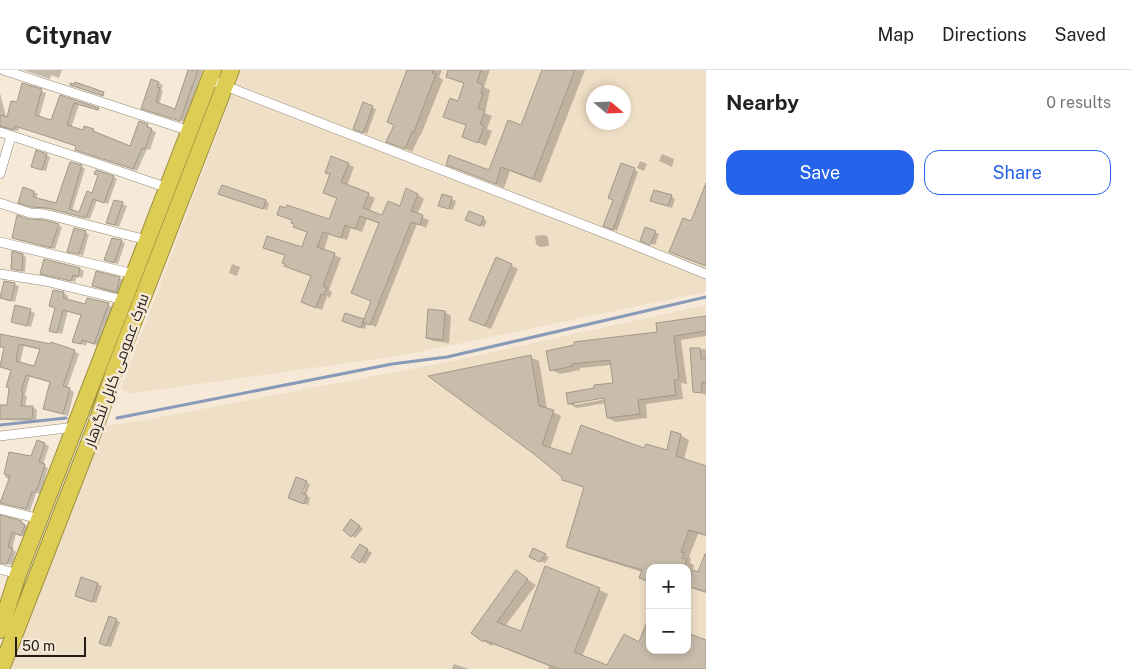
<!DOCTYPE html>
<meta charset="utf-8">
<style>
:root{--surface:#fff;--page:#f2f2f2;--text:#222;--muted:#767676;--line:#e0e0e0;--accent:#2563eb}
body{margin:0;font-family:"Public Sans",Cairo,sans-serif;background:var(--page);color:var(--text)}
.controls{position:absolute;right:15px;bottom:15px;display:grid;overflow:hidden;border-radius:10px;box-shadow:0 2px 8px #0003}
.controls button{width:45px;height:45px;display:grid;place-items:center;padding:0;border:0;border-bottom:1px solid var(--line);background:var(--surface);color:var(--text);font:25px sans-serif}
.compass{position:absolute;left:586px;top:15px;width:45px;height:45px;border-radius:50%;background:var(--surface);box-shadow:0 2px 8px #0003;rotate:109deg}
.scale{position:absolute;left:15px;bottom:12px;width:71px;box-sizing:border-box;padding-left:5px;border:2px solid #211c16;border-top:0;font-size:14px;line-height:18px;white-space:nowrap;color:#211c16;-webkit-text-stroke:4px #f6e9d8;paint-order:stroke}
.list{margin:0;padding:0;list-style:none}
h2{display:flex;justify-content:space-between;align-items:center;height:65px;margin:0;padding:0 20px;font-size:21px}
h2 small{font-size:16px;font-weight:400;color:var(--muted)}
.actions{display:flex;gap:10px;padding:15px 20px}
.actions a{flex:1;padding:11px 0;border:1px solid var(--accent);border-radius:15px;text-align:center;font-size:18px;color:var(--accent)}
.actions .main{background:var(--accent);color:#fff}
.map{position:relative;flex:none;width:706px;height:599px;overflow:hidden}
header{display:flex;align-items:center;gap:30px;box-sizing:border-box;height:70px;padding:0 25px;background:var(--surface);border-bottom:1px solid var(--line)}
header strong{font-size:24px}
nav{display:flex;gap:28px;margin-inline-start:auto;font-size:18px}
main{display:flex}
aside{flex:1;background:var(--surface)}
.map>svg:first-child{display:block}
.built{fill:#f0dfc7;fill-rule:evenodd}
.shadow{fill:#0003;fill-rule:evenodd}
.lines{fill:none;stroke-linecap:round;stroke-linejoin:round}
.stream{stroke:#8999b8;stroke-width:3}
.building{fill:#c8bcab;stroke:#a39787;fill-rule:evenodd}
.street-casing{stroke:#948879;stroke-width:10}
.highway-casing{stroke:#9b8f3e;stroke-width:18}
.street{stroke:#fff;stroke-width:9}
.highway{stroke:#ddcd54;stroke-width:16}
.labels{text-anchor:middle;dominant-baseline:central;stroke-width:5;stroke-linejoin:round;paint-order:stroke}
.street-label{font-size:15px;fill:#211c16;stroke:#f6e9d8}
</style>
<header>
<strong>Citynav</strong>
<nav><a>Map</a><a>Directions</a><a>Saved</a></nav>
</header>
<main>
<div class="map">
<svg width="706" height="599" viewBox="0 0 706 599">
<rect width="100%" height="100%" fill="#f6e9d8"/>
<path class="built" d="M241 0H706V222L404 285 128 324 121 318ZM594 22H624V52H594Z
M706 235V599H1L96 355H113L145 350 452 291ZM650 498H687V580H650Z"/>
<path class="shadow" d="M23 0H62L59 8 51 5 50 9Z
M189 0H203L184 52 147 40 152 10 163 15 161 20 163 21 159 35 176 41Z
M408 0H442L439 7 443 10 421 65H420L412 82 388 71 395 55Z
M450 0H490L484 17 490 20 485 43 492 46 487 59 492 61 486 76 464 67 467 56 445 46 458 33 465 14 448 6Z
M543 0H585L541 113 510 101 504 118 447 94 490 102 521 56Z
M23 15 46 23 39 48 52 52 61 27 103 42 79 35 71 58 83 61 85 58 94 61 131 77 140 53 152 58V60L156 62 150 80 147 79 137 101 81 82 77 76 20 57 18 61 0 58V23L7 50 18 34Z
M372 37 376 39 367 64 358 60Z
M662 84 674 89 672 97 659 91Z
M46 85 50 87 46 101 36 98Z
M640 91 647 94 644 101 637 98Z
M348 94 354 97 347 116 375 128 369 142 383 146 400 138 416 123 424 129 417 145 429 150 426 158 417 154 376 257 367 253 365 259 348 253 365 251 373 231 380 154 367 149 362 162 351 158 347 170 329 164 324 180 341 188 329 220 332 222 330 228 327 226 322 240 302 232 312 207 286 195V186L265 178H303L308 163 294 156 295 154 293 151 278 144 330 151 338 128 324 122Z
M81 96 85 99 72 141 79 144 92 124 113 107 117 109 108 134 97 130 90 149 51 139 36 138 24 134 34 122 38 124 36 129 57 134Z
M634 99 638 102 617 161 609 158Z
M220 124 266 131 269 133 267 140Z
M443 125 456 131 453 140 444 137Z
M671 126 675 129 672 138 656 133Z
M115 131 127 136 119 157 108 153Z
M483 148 487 151 484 157 471 152Z
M28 150 58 155 62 157 55 179 18 170V158Z
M85 162 89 164 83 186 69 181Z
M655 162 659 164 655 175 644 171Z
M545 165 548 167 549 176 540 177 536 174 535 166Z
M121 171 125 173 118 194 106 190Z
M22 185 26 187 25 202 12 199Z
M232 194 240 197 237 206 229 203Z
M511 195 518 199 491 259 477 253Z
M80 199 84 201 82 208 77 206 75 212 42 203Z
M119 208 126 212 122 225 100 219 93 215Z
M5 212 19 216 15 232 5 229Z
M64 223 68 226 67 230 85 235 87 229 113 237 99 276 87 272 86 276 74 271 82 245 68 241 62 264 50 260 56 238 51 235Z
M16 237 35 243 31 257 12 251Z
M429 241 445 242 451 246 449 273 433 271 427 268Z
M706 248V266L681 270 687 314 681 313 683 329 646 334 647 348 616 352 608 348 606 333 577 338 569 334 614 314 612 295 580 298V300L560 304 552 300ZM610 326 611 328 575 335V332Z
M2 266 74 281 79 284 67 318 74 322 68 346 44 338 51 312 30 306 25 325 27 326 25 337H32L37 340 36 351 0 350V342L8 336 12 301 1 297 5 279 0 276ZM24 276 41 280 35 298 20 293Z
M706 279V325L694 321 692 280Z
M530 287 539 291 547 339 561 346 550 379 571 386 645 379 668 382 680 365 689 370 684 390 706 397V466L698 464 689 487 691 489 690 493 694 495 692 502 699 504 706 485V523L688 517 687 520V498H650V513L640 507 642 502 576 481 567 476 585 418 563 409 564 407 535 383Z
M45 374 49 376 43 395 48 398 42 419 39 424 36 423 30 441 1 432 10 410 5 407 10 383 32 388Z
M307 413 310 414 306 425 310 428 308 435 293 430 301 429Z
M0 446 22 452 29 458 26 467 16 464 12 479 16 482 12 495 0 492Z
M356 453 363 459 355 468 352 466Z
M360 476 372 483 365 494 353 487Z
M534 480 549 487 545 493 535 489Z
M516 502 536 515 505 556 522 563 573 508 608 524 582 587 608 597 639 574 650 548V580H687L706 571V599H548L549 596 493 574 492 576 483 571Z
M82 509 102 516 96 533 80 528Z
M116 550 120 552 111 577 104 575Z
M454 594 469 599H452Z"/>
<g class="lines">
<path class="stream" d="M117 348 392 294 447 287 706 227
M0 355 66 348"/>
</g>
<path class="building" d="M188 0H198L180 51 141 39 151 9 159 12 157 17 160 18 156 32 175 39Z
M407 0H433L432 3 436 4 414 62H412L405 79 386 72 394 55 387 52Z
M448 0H481L477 12 483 15 481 23 483 24 478 38 485 41 480 54 484 56 478 73 462 67 466 55 443 47 450 28 458 31 464 13 446 7Z
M542 0H575L533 109 501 97 496 114 446 95 449 85 489 100 508 50 521 55Z
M75 12 104 22 103 26 70 15V13L74 14Z
M22 13 42 19 35 45 51 50 60 25 99 38 98 40 74 33 67 55 83 60 84 56 94 59 93 61 130 76 139 51 148 54 147 57 152 59 145 79 142 78 133 99 75 80 76 76 46 66 15 56 14 60 0 56V45L7 47 11 31 17 32Z
M363 32 373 36 363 63 353 59Z
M36 80 47 84 42 100 31 97Z
M331 86 349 93 341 112 369 123 363 138 382 145 388 131 400 136 406 118 418 124 411 141 423 145 420 155 411 152 370 255 363 252 371 231 351 223 379 153 360 146 355 159 345 155 341 168 323 162 317 177 335 183 323 216 327 217 324 225 321 224 316 238 301 232 311 206 284 196 285 194 282 193 285 185 263 178 267 166 302 177 307 162 293 157 294 154 291 153 292 150 277 145 280 136 286 138 287 135 329 149 337 128 323 123 330 104 325 103Z
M70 92 82 95 69 139 79 142 87 121 92 123 98 105 94 104 96 100 114 106 104 133 93 129 86 148 47 138 31 137 18 133 23 117 34 121 33 127 56 133Z
M621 93 635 98 613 160 603 156 613 130 608 128Z
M706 113V196L669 182 683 148 691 151Z
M222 115 266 130 263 139 218 124Z
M654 120 672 125 668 136 650 131Z
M442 124 452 127 449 139 438 136Z
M114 130 123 132 115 155 106 153Z
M469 141 484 147 480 156 465 150Z
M17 145 28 149 44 150 59 154 51 178 12 168Z
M645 157 656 161 650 175 640 171Z
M74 158 86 161 79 184 67 182Z
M112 168 122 170 114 193 104 190Z
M12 181 23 184 22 201 11 199Z
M496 187 512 194 485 256 469 250Z
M44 189 80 198 78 207 73 205 71 211 40 204Z
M96 201 120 207 116 222 92 216Z
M4 211 15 213 11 231 0 228Z
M53 220 64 222 63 228 85 234 87 228 109 233 94 274 82 270 81 274 72 272 81 245 63 240 57 263 49 261 55 238 49 236Z
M15 235 31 239 27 256 11 252Z
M428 239 445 241 443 270 426 268Z
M345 243 364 249 361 258 342 251Z
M706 246V261L674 266 679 310H674L676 325 638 330 640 344 607 348 604 328 568 334 566 323 594 318V315L613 313 610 290 572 294 573 296 550 301 546 281 574 275V272L657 262 656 253Z
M0 264 46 273 51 274V272L75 280 63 316 70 318 63 344 43 339 50 312 26 305 21 322H23L21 336H33L32 349H0V335H7L9 318 6 317 11 300 0 297 4 277H0ZM19 274 40 279 34 296 16 291Z
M690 278H700L701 289H706V314L702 312 701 323 693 322Z
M531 285 539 336 554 340 542 375 571 384 581 355 644 378 646 374 667 380 671 361 681 364 676 386 706 396V465L689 460 681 482 684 483 682 488 687 489 684 498H650V512L639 508 642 500 566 477 584 417 562 410V407L534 384 428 306Z
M37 370 45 373 39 392 45 394 38 417 34 423 32 422 26 439 0 433 10 406 4 404 9 382 31 386Z
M296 407 307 411 302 423 307 425 304 434 288 428Z
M0 445 22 451 21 453 25 455 21 466 12 462 8 477 13 478 7 494 0 493Z
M351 449 360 456 351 467 343 460Z
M360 474 368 479 360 493 351 487Z
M533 478 546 484 540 492 529 487Z
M705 484H706V522L687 516 693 500 698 502Z
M545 496 600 518 574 582 607 595 624 564 639 572 649 546 650 580H687V563L706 570V599H559L484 570 483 572 471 563 516 500 528 509 497 552 521 561Z
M81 507 98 513 92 532 75 526Z
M109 546 117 549 106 576 99 573Z"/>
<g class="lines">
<defs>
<path id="street" d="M3 0 190 61
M210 10 612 166 706 204
M0 62 95 93 168 118
M0 104 11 66
M0 133 30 143 45 144 147 170
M0 172 134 204
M0 204 45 211 123 230
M0 366 75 357
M0 439 40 449
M0 499 18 504"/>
<path id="highway" d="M0 560 18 504 213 0
M1 599 96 355 114 302 231 0"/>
</defs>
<use href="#street" class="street-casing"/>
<use href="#highway" class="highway-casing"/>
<use href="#street" class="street"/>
<use href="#highway" class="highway"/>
</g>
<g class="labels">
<g class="street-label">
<text transform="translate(116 300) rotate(-70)">سرک عمومی کابل ننگرهار</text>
</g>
</g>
</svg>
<div class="controls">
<button>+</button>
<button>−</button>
</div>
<svg class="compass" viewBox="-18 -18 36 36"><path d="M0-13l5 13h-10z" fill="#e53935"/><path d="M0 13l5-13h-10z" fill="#767676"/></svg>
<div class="scale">50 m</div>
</div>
<aside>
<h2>Nearby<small>0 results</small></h2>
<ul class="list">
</ul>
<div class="actions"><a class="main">Save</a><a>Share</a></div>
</aside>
</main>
